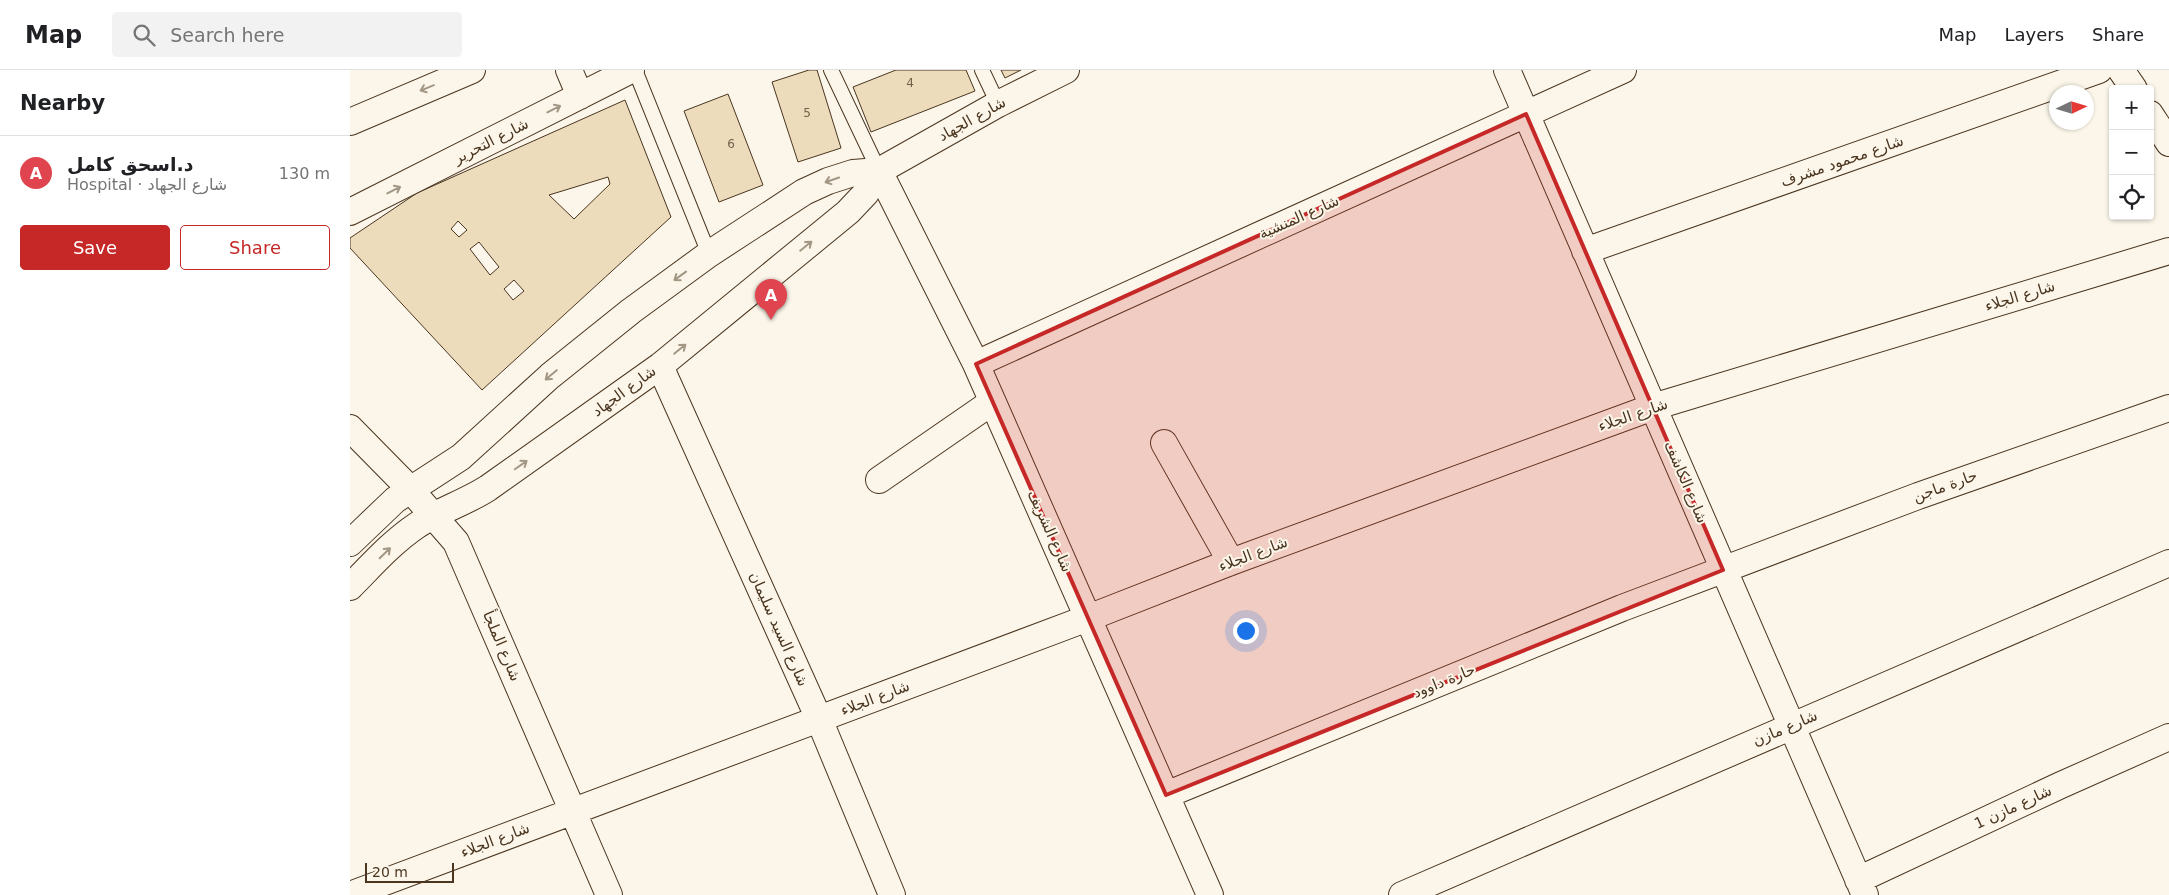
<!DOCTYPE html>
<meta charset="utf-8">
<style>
:root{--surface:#fff;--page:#f2f2f2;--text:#202124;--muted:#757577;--line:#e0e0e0;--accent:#c62828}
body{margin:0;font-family:"DejaVu Sans",Vazirmatn,sans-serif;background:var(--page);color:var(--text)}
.controls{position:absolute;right:15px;top:15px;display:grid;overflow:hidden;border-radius:5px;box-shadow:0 1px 4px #0004}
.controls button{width:45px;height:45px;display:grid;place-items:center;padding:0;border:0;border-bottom:1px solid var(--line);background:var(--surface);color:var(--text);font:25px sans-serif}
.compass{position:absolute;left:1699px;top:15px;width:45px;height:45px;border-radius:50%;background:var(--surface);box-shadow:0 1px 4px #0004;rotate:86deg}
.scale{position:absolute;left:15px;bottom:12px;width:89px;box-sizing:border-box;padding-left:5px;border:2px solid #4a3520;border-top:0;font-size:14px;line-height:18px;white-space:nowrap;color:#4a3520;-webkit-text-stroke:4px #fbf6e9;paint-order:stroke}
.you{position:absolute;left:895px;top:560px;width:18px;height:18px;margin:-12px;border:4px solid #fff;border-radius:50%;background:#1a73e8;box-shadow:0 0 0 8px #1a73e833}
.badge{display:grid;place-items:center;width:32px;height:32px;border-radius:50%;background:var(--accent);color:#fff;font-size:16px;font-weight:700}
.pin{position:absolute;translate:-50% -41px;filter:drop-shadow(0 1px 2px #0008)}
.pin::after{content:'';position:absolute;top:26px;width:18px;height:15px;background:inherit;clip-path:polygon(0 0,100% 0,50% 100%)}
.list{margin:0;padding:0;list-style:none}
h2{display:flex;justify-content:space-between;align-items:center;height:65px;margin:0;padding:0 20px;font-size:21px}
h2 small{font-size:16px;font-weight:400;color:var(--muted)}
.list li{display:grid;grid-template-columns:32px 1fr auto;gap:15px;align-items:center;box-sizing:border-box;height:75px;padding:0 20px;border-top:1px solid var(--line)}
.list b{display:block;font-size:19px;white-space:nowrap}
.list p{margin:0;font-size:16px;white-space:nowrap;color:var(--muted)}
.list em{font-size:16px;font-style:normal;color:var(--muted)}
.actions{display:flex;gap:10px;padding:15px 20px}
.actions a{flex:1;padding:11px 0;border:1px solid var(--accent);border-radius:5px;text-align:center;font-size:18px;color:var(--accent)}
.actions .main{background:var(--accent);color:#fff}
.icon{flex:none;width:28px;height:28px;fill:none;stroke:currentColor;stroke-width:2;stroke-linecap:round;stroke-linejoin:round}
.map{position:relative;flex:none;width:1819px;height:825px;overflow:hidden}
header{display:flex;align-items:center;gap:30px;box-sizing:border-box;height:70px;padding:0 25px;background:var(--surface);border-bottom:1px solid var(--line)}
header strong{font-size:24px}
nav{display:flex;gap:28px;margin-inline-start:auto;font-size:18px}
.search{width:350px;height:45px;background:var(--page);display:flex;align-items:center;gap:12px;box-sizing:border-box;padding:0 18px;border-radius:5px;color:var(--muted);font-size:19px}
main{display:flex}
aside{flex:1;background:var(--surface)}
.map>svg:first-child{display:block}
.building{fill:#ecdcbc;stroke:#4a3520;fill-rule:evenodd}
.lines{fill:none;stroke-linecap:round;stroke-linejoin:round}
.service-casing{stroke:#4a3520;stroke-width:16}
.minor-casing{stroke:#4a3520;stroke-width:28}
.service{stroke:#fbf6e9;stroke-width:14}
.minor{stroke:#fbf6e9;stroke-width:26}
.oneway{stroke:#a29684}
.marked{fill:#c62828;fill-opacity:0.2;stroke:#c62828;stroke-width:4;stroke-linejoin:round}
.labels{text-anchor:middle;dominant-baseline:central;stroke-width:4;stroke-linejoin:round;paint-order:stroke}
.number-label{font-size:12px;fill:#725f47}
.street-label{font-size:15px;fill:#4a3520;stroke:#fbf6e9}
</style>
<header>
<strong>Map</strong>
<div class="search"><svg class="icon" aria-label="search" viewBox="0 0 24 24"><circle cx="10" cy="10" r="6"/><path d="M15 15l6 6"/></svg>Search here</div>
<nav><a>Map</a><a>Layers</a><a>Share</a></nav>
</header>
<main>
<aside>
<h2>Nearby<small></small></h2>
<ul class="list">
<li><span class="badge" style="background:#e0444e">A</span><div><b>د.اسحق كامل</b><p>Hospital · شارع الجهاد</p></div><em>130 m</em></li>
</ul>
<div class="actions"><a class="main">Save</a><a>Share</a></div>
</aside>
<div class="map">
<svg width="1819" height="825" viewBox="0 0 1819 825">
<rect width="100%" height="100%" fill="#fbf6e9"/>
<path class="building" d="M459 0H467L491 78 448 92 422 12Z
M546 0H616L625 21 521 62 503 17Z
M651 0H671L655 8Z
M378 24 413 115 369 132 334 41Z
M275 30 321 147 132 320 0 178V168L67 123ZM258 107 260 114 224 149 199 125ZM108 151 117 160 109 167 101 159ZM129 172 149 197 140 205 120 179ZM164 210 174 221 163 230 154 219Z"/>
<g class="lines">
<defs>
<path id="service" d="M285 0 359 184
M481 0 529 101
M632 0 648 34"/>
<path id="minor" d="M219 0 230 26
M1157 0 1515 825
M1771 0 1784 19
M1800 44 1819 73
M0 52 122 0
M529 101 626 294 860 825
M0 142 281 0
M1235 181 1749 0
M626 294 1273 0
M310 296 469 649 542 825
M0 358 60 419 106 472 259 825
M814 373 881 492
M529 410 642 332
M0 473 45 430 111 387 200 306 281 241 359 184 454 122 478 111 503 103 529 101 648 34 716 0
M0 517C21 496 41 473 66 456 88 441 115 433 138 418L310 296 498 142 516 123 529 101
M816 725 1272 538 1568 426 1819 338
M1508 810 1711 715 1819 667
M0 825 738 548 881 492 1303 337 1819 181
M1052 825 1819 493"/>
</defs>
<use href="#service" class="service-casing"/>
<use href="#minor" class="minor-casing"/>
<use href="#service" class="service"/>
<use href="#minor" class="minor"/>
</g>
<defs><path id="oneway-shaft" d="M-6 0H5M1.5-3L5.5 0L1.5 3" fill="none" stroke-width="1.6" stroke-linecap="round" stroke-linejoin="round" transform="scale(1.25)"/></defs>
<g class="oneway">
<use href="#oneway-shaft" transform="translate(77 18) rotate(158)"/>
<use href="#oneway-shaft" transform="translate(204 39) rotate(-27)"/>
<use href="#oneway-shaft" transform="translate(482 110) rotate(161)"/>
<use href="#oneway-shaft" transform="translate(44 120) rotate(-27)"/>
<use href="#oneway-shaft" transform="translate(456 176) rotate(-39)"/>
<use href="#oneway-shaft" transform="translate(330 206) rotate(144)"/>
<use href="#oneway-shaft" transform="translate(330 279) rotate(-39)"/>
<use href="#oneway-shaft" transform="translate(201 305) rotate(140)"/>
<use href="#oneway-shaft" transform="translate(171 395) rotate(-35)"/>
<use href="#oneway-shaft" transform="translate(35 483) rotate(-44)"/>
</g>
<path class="marked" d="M1176 44 1373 500 816 725 626 294Z"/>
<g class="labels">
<g class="number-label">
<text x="560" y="13">4</text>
<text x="457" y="43">5</text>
<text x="381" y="74">6</text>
</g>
<g class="street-label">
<text transform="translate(622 49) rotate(-29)">شارع الجهاد</text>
<text transform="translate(141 71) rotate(-27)">شارع التحرير</text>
<text transform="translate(1492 91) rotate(-19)">شارع محمود مشرف</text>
<text transform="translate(949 147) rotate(-24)">شارع المنشية</text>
<text transform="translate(1670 226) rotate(-17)">شارع الجلاء</text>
<text transform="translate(274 321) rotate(-36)">شارع الجهاد</text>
<text transform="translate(1283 345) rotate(-19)">شارع الجلاء</text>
<text transform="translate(1336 412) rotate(67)">شارع الكاشف</text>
<text transform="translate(1595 416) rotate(-20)">حارة ماجن</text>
<text transform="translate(700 461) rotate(66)">شارع الشريف</text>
<text transform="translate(903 484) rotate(-21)">شارع الجلاء</text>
<text transform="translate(429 559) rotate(66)">شارع السيد سليمان</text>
<text transform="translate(152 576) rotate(67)">شارع الملجأ</text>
<text transform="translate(1094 611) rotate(-22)">حارة داوود</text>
<text transform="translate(525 628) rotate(-21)">شارع الجلاء</text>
<text transform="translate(1435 658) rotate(-23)">شارع مازن</text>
<text transform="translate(1663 737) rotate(-25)">شارع مازن 1</text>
<text transform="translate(145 770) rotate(-21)">شارع الجلاء</text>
</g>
</g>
</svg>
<div class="controls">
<button>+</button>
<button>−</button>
<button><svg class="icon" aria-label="locate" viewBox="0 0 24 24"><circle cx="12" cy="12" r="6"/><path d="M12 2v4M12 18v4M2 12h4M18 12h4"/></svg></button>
</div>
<svg class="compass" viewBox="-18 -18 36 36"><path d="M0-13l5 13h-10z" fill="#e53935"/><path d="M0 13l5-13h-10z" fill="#757577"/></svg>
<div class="scale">20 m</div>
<div class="you"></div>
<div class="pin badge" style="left:421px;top:250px;background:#e0444e">A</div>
</div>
</main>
